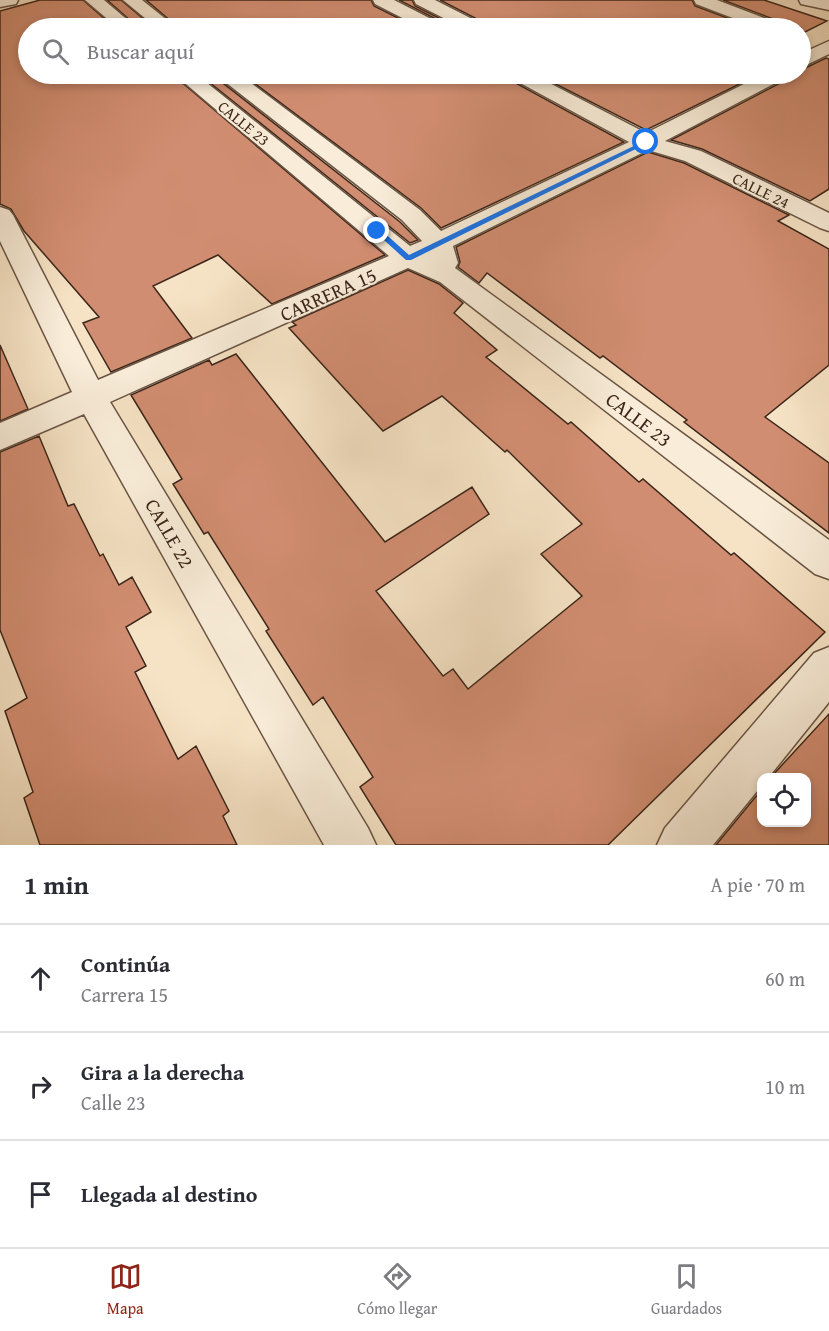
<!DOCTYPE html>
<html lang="es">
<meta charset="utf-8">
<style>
:root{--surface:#fff;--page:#f7f7f7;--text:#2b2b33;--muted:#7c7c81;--line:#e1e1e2;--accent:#8f2418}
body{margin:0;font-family:"Gentium Book Plus",serif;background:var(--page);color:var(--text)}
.controls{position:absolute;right:18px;bottom:18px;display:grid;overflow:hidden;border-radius:12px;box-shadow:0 3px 9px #0003}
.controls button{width:54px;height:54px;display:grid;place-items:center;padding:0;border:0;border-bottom:2px solid var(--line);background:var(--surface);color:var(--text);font:30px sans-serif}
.stop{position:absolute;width:18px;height:18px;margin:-14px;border:4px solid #1a73e8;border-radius:50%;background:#fff}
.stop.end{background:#1a73e8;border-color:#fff;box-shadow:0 2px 6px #0008}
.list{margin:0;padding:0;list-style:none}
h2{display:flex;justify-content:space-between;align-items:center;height:78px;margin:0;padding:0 24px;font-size:26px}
h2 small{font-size:20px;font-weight:400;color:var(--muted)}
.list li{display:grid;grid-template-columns:39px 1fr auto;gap:18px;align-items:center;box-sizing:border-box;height:108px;padding:0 24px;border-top:2px solid var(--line)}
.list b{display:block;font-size:22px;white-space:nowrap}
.list p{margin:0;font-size:20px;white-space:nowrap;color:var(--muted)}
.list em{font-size:20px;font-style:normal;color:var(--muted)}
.icon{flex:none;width:33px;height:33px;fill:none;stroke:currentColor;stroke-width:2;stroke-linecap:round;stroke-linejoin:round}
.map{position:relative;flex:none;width:829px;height:845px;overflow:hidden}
.search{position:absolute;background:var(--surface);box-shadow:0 3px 9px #0003;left:18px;right:18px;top:18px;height:66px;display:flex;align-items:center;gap:15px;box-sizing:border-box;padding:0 21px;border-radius:33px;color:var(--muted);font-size:22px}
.sheet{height:402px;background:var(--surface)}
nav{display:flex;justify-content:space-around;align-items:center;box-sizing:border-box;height:84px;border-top:2px solid var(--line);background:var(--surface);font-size:16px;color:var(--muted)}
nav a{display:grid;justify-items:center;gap:3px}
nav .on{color:var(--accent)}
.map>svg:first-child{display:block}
.building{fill:#d18d71;stroke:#3c261a;stroke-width:1.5}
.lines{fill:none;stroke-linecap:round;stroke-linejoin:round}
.minor-casing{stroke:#6a5545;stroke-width:3}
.minor{fill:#f9edd9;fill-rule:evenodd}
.route{fill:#1a73e8}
.labels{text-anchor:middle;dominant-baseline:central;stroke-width:4.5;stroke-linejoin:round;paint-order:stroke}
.far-street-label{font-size:16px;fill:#3c261a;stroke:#f9edd9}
.street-label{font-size:20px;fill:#3c261a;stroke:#f9edd9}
</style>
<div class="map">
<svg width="829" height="845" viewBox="0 0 829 845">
<rect width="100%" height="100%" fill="#f6e3c5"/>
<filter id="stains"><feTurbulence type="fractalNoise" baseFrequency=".00333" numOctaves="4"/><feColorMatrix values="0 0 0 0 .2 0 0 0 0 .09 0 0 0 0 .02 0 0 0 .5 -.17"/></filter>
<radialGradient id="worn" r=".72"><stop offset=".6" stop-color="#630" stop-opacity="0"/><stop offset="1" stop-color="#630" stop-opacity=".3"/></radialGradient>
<path class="building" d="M40 0H83L115 28H28V74H172L385 255 272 304 218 255 153 286 192 338 111 372 83 323 99 317 24 231 11 209 0 204V11Z
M107 0H121L154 28H139Z
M146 0H371L374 6 418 28H179Z
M399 0H412L415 6 459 28H446L442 22Z
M440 0H692L695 6 754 28H487L483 22Z
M723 0H764L827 21 801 34V28H785L781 22Z
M826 58 829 59V189L810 201 702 149 671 140 786 80 790 74H801V70Z
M199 74H215L219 80 400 222 418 240 410 243Z
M242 74H506L510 80 624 142 441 228 421 208Z
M536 74H760L646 130Z
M648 152 684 163 789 215 778 221 829 249V365L765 417 829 463V533L684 422 687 420 603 356 600 358 487 273 479 283 458 267 460 262 456 247Z
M408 270 439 284 463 303 454 313 497 350 486 357 568 424 571 422 639 482 643 479 731 555 734 553 825 632 608 845H396L360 787 373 777 323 697 313 705 266 631 269 629 208 532 204 534 173 484 182 479 131 395 209 360 212 365 236 354 385 542 472 487 489 514 376 591 443 676 453 669 468 689 582 596 541 554 582 524 507 450 505 452 442 396 383 431 289 328 296 325 292 322Z
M0 345 28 409 0 421Z
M39 436 68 506 74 504 100 556 103 554 119 585 132 577 151 612 126 627 146 666 135 672 178 759 196 746 229 811 223 816 237 845H40L24 798 33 792 5 711 27 698 0 630V452Z
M829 714V845H716L762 789V822H807V777H771Z"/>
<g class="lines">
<defs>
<path id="minor" d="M0 0H18L16 4 0 7Z
M85 0H104L137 28H118Z
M123 0H142L177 28H157Z
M373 0H394L441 24 444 28H422L375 4Z
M414 0H435L482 24 485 28H463L416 4Z
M694 0H717L780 24 783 28H759L696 4Z
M799 0H829V10L801 4Z
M829 41V54L800 68V54Z
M174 74H196L410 246 422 241 402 220 220 78 217 74H239L420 210 441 231 629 142 511 78 508 74H532L646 133 764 74H788L785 78 665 141 701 151 829 213V231L820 228 685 161 648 150 453 246 458 263 455 268 829 540V579L815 574 440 282 408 268 110 402 368 828 376 845H324L84 414 0 450V423L72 392 0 241V207L9 210 13 215 98 380 389 256Z
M829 647V702L768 778H762V785L713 845H657L665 828 814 653Z"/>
</defs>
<use href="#minor" class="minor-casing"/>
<use href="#minor" class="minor"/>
</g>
<path class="route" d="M644 141 650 142 411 260H406L374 231 380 229 409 255Z"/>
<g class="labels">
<g class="far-street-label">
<text transform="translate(244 123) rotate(39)">CALLE 23</text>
<text transform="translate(761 190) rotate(26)">CALLE 24</text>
</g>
<g class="street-label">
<text transform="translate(328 294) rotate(-24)">CARRERA 15</text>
<text transform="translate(639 419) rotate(37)">CALLE 23</text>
<text transform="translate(170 533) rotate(60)">CALLE 22</text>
</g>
</g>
<rect width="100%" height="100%" filter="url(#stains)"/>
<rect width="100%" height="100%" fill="url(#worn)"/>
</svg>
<div class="controls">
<button><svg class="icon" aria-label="locate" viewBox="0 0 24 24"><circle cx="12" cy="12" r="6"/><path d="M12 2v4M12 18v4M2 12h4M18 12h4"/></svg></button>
</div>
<div class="stop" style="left:646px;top:142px"></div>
<div class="stop end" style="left:377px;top:231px"></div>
<div class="search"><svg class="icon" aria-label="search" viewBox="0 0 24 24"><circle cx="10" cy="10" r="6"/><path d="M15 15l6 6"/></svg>Buscar aquí</div>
</div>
<section class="sheet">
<h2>1 min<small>A pie · 70 m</small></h2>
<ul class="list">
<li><svg class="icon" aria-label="ahead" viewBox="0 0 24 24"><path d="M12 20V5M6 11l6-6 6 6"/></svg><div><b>Continúa</b><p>Carrera 15</p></div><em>60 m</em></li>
<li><svg class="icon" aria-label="right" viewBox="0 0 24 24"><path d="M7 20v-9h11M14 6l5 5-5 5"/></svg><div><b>Gira a la derecha</b><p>Calle 23</p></div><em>10 m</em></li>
<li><svg class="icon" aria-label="arrive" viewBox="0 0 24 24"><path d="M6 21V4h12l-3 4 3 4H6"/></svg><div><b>Llegada al destino</b></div></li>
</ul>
</section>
<nav>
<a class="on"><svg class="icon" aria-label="map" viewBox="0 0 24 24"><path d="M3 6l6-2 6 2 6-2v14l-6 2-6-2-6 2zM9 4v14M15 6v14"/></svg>Mapa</a>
<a><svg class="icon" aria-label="directions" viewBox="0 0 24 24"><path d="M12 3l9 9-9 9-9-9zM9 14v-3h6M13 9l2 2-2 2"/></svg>Cómo llegar</a>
<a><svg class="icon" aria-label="saved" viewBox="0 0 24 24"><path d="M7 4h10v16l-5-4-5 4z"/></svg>Guardados</a>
</nav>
